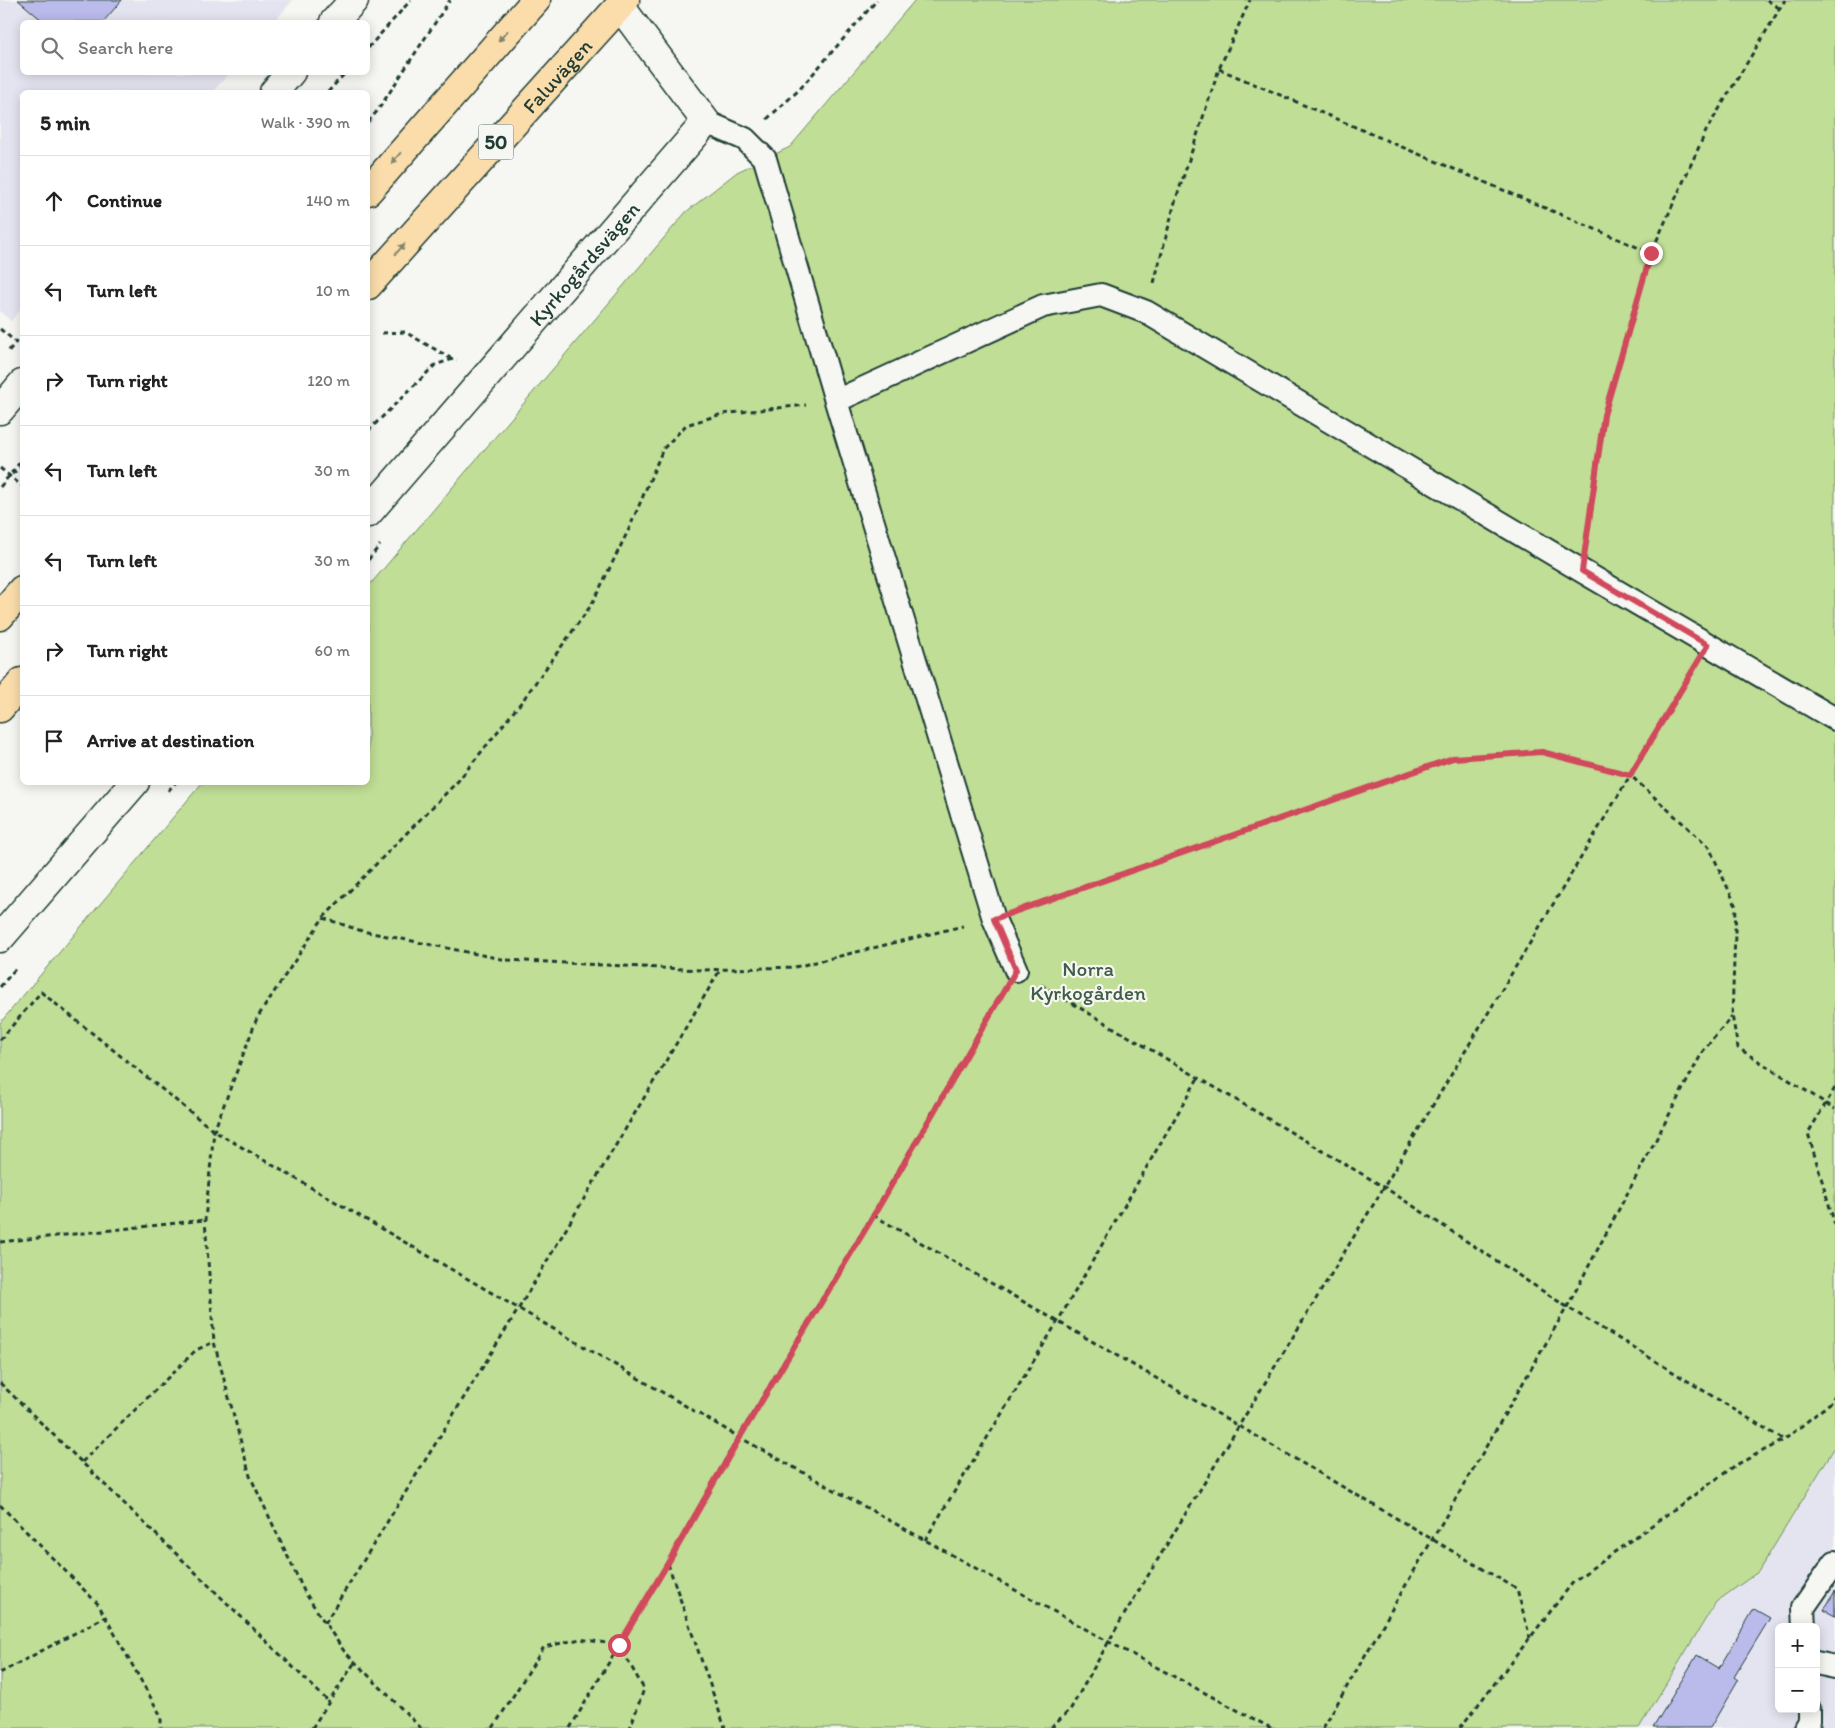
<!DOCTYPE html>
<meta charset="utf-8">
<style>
:root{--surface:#fff;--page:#f2f2f2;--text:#222;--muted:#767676;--line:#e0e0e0}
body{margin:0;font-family:Itim,sans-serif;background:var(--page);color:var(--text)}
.controls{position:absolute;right:15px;bottom:15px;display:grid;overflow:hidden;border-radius:8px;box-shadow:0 2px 12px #0003}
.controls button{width:45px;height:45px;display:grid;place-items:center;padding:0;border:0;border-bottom:1px solid var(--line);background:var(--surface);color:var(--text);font:25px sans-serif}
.stop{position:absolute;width:15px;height:15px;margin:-11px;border:4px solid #d1495b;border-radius:50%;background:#fff}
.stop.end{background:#d1495b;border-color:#fff;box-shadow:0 1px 5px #0008}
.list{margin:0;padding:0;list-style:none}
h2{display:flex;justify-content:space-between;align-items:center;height:65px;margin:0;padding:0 20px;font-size:21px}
h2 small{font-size:16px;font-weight:400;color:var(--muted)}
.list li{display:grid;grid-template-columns:32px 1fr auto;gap:15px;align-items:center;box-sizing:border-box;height:90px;padding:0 20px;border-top:1px solid var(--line)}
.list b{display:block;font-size:19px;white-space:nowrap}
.list em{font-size:16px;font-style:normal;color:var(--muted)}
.icon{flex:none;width:28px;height:28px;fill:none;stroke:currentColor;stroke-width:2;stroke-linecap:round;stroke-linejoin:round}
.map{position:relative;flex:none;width:1835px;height:1728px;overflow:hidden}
.search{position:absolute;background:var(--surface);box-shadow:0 2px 12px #0003;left:20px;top:20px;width:350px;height:55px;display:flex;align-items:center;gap:12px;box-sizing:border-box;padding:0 18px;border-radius:8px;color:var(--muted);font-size:19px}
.panel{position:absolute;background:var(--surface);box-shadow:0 2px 12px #0003;left:20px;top:90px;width:350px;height:695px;border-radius:8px}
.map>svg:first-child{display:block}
.built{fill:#e4e4f0;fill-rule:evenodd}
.green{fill:#c0de96;stroke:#708e65}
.building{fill:#babaeb;stroke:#1f3d34}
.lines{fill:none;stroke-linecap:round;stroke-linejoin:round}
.lane-casing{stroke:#1f3d34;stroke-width:26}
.street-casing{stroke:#1f3d34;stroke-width:31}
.highway-casing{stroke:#1f3d34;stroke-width:31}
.path{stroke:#1f3d34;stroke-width:3;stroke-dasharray:5 4;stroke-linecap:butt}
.lane{stroke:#f6f6f2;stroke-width:22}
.street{stroke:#f6f6f2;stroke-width:28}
.highway{stroke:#faddab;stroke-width:28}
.oneway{fill:#82856a}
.route{stroke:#d1495b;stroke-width:6}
.labels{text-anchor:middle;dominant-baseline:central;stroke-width:4.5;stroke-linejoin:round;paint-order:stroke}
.shield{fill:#f6f6f2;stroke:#60746d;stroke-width:1}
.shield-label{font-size:20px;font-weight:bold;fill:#1f3d34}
.street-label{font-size:21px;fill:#1f3d34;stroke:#f6f6f2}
.park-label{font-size:21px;fill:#3f5d48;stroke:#f6f6f2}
</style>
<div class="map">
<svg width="1835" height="1728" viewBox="0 0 1835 1728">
<rect width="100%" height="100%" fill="#f6f6f2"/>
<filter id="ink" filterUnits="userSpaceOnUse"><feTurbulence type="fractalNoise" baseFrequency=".02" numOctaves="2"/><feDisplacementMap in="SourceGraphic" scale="10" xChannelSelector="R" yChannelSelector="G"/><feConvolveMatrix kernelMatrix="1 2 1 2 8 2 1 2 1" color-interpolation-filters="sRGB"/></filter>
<g filter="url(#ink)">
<path class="built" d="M0 0H293L274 22H22V72L230 73 212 92H22V308L11 321 0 311Z
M1835 1447V1728H1639L1716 1602 1758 1572ZM1779 1627H1816V1709H1779Z"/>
<path class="green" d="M915 0H1835V1447L1758 1572 1716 1602 1639 1728H0V1023L202 783 368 782V587L686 212 737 172 790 147Z"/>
<path class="building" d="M18 0H122L103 22H44Z
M1835 1591V1616L1824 1610Z
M1754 1609 1770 1618 1734 1677 1738 1680 1710 1728H1653L1697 1655 1719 1668Z"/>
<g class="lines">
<defs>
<path id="lane" d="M706 122 745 139 765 159 836 401 994 919 1016 970
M836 401 1043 306 1101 295 1146 312 1582 571 1835 719
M1804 1627 1803 1608 1835 1562
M1816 1663 1835 1667
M1805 1728 1809 1721V1709"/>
<g id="street">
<path d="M334 22 354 0"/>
<path d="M274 92 291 72"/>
<path d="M0 410 22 384"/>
<path id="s1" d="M368 513 706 122 620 6"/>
<path d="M0 938 135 782"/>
</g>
<g id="highway">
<path d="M368 191 536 0"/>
<path id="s2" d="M368 285 625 0"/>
<path d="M0 616 22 590"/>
<path d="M0 708 22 682"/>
</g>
</defs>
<use href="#lane" class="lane-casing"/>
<use href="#street" class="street-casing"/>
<use href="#highway" class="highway-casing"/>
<path class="path" d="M1767 0 1779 8
M368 48 411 0
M1219 69 1651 253
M328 92 346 72
M767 119 799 90 877 0
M368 122 378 110 450 0
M1154 283 1175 202 1219 69 1250 0
M0 329 16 342 7 353
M382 333 405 332 452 359
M368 431 435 365 453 359 457 360
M0 468 22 486
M12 474 22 467
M0 487 22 460
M1587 538 1604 415 1651 253 1707 129 1785 0
M368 560 380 545
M168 791 176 782
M1024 908 1453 758 1543 752 1630 775 1709 847 1736 906 1732 1015 1738 1048 1835 1109
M323 918 362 931 507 960 701 970 795 967 963 926
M1041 985 1384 1187 1567 1307 1784 1440
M0 987 16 968
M0 1040 41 992 214 1131 739 1437 1109 1642 1271 1728
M1835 1088 1808 1133 1835 1225
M873 1215 1239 1426 1517 1589 1530 1638
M0 1242 205 1220
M0 1383 329 1702
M82 1462 196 1350 214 1342
M0 1505 98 1604 161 1716V1728
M925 1540 1058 1321 1198 1078
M668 1564 725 1728
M325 1623 519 1308 720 970
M0 1673 105 1617
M312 1728 355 1662
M421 1728 344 1651 325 1623 304 1591 250 1476 214 1342 205 1220 214 1131 257 1018 323 918 458 781 523 700 592 604 629 529 663 449 686 425 722 414 806 405
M493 1728 544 1647 580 1639 619 1645 644 1689 630 1728
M570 1728 668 1563 739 1437 873 1215 1001 995
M1051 1728 1070 1710 1121 1620 1384 1187 1692 672
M1323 1728 1567 1307 1703 1051 1732 1016
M1460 1728 1574 1581 1736 1465 1784 1440 1830 1403 1835 1395"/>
<use href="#lane" class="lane"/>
<use href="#street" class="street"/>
<use href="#highway" class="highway"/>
</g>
<defs><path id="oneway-solid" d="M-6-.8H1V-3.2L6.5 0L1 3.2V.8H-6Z" transform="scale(1.25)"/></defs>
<g class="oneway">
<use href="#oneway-solid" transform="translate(503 36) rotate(132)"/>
<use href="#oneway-solid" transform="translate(396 158) rotate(131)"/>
<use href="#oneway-solid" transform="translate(400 249) rotate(-48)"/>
</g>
</g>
<g class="lines" filter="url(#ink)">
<path class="route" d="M619 1645 668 1563 740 1437 874 1215 1016 970 994 919 1453 758 1542 752 1630 775 1708 645 1582 571 1604 415 1651 253"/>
</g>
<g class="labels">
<rect class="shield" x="478.5" y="124.5" width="35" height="35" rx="4"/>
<g class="shield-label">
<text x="496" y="142">50</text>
</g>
<g class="street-label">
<text stroke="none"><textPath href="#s2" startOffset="282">Faluvägen</textPath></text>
<text stroke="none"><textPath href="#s1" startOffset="330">Kyrkogårdsvägen</textPath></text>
</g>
<g class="park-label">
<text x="1088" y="968">Norra<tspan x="1088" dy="24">Kyrkogården</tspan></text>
</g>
</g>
</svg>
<div class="controls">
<button>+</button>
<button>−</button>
</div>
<div class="stop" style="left:619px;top:1645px"></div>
<div class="stop end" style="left:1651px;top:253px"></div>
<div class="search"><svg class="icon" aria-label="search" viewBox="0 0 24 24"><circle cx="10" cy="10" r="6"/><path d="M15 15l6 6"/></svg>Search here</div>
<section class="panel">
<h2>5 min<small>Walk · 390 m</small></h2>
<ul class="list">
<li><svg class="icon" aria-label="ahead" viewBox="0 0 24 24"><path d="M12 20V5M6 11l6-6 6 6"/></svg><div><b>Continue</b></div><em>140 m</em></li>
<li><svg class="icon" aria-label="left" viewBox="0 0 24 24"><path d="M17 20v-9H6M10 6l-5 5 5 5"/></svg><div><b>Turn left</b></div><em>10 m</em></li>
<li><svg class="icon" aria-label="right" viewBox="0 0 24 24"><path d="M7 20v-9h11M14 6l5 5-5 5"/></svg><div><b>Turn right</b></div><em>120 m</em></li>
<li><svg class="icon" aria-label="left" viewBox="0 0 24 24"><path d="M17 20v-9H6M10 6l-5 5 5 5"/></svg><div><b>Turn left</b></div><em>30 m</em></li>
<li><svg class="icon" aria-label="left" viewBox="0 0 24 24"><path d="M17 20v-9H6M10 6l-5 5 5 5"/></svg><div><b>Turn left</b></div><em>30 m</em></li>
<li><svg class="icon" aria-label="right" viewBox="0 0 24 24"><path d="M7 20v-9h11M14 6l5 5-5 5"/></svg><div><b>Turn right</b></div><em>60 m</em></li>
<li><svg class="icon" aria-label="arrive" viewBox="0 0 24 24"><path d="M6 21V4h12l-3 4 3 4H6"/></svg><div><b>Arrive at destination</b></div></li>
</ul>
</section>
</div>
